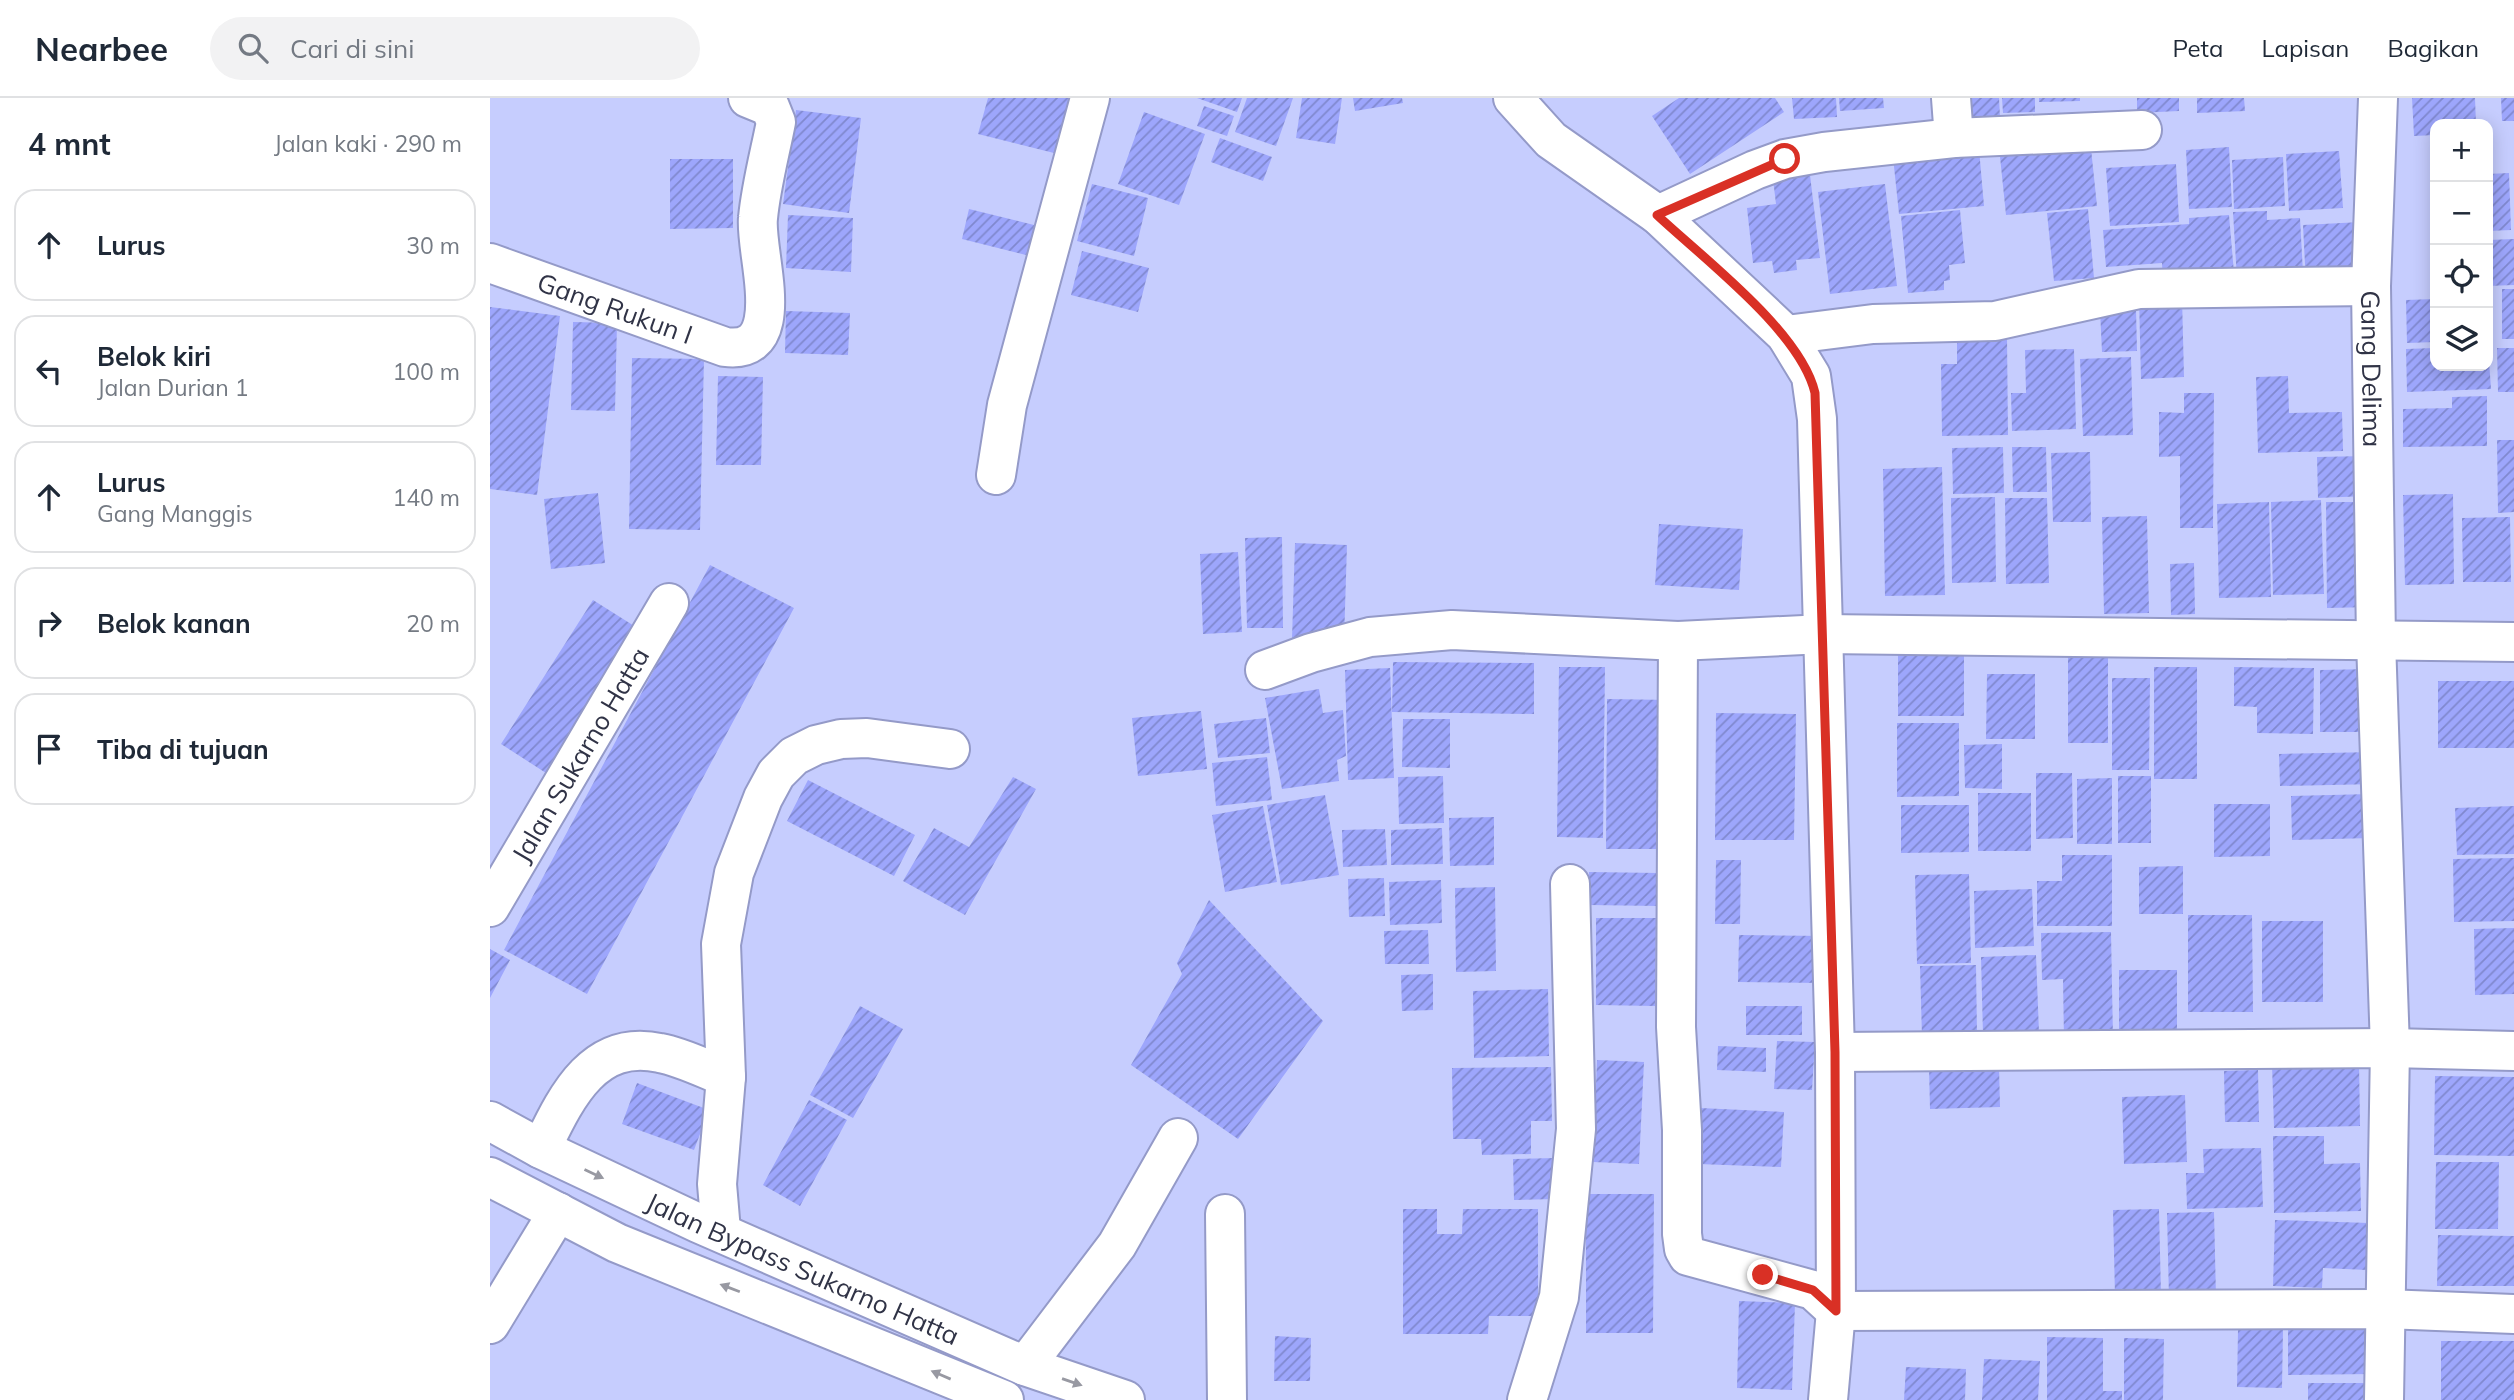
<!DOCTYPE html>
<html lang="id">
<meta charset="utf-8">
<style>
:root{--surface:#fff;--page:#f2f2f3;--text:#1f2937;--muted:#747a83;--line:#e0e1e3}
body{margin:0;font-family:Mulish,sans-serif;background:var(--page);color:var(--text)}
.controls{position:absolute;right:21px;top:21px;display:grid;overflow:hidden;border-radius:14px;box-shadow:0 4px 18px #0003}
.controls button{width:63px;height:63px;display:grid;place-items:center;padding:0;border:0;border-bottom:2px solid var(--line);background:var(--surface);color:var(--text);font:35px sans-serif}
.stop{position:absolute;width:21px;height:21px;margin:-16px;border:5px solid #d93025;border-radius:50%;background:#fff}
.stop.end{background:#d93025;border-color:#fff;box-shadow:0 2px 7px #0008}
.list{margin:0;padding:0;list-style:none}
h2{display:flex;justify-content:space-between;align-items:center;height:91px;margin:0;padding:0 28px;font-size:30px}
h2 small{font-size:23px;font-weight:400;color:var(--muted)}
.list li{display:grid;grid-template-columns:46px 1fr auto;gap:21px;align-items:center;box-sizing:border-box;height:112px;margin:0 14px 14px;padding:0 14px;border:2px solid var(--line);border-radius:21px}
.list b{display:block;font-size:26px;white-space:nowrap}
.list p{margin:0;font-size:23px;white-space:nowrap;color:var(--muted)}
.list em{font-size:23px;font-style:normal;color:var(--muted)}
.icon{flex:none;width:38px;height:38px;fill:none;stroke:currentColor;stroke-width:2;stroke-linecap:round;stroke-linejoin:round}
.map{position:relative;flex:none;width:2024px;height:1302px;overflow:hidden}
header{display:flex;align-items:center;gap:42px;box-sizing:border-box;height:98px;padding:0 35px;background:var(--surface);border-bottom:2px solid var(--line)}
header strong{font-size:33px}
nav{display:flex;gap:38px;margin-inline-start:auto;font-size:24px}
.search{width:490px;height:63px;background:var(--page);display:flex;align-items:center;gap:18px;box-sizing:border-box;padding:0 24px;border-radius:38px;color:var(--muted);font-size:26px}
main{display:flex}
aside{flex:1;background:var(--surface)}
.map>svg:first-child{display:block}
.building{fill:url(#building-hatch)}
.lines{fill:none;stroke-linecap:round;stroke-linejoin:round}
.minor-casing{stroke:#949ac8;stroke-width:42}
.highway-casing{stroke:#949ac8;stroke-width:42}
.minor{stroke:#fff;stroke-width:38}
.highway{stroke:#fff;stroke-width:38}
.oneway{fill:#9899a2}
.route{stroke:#d93025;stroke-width:9}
.labels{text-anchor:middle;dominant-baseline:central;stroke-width:5;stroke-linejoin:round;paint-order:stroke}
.street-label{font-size:26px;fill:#303346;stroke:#eff1fb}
</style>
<header>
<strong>Nearbee</strong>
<div class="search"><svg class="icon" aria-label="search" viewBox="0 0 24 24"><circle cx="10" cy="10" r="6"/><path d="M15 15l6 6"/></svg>Cari di sini</div>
<nav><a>Peta</a><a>Lapisan</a><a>Bagikan</a></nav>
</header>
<main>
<aside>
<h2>4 mnt<small>Jalan kaki · 290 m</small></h2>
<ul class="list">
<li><svg class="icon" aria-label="ahead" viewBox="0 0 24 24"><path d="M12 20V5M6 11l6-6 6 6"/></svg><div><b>Lurus</b></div><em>30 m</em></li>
<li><svg class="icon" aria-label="left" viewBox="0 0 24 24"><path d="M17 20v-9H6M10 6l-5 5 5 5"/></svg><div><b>Belok kiri</b><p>Jalan Durian 1</p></div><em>100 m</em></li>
<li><svg class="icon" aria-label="ahead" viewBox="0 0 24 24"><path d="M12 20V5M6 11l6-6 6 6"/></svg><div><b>Lurus</b><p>Gang Manggis</p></div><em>140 m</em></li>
<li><svg class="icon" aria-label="right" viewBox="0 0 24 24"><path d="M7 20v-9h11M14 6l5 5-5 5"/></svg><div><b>Belok kanan</b></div><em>20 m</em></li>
<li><svg class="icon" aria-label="arrive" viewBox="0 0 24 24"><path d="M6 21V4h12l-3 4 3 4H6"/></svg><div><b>Tiba di tujuan</b></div></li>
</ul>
</aside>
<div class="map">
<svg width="2024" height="1302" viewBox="0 0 2024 1302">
<defs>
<pattern id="building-hatch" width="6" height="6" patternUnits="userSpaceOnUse" patternTransform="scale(1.75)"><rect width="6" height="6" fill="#9da6fc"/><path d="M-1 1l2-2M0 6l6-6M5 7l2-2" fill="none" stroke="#8088ce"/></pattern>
</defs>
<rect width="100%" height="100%" fill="#c6cdfe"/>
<path class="building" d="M498 0H587L572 57 488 36Z
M707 0H752L747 14Z
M757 0H803L786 48 745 34Z
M812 0H852L845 46 806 40Z
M863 0H912L913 5 865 13Z
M1189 0H1285L1294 14 1200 76 1162 18Z
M1302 0H1346L1347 19 1304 21Z
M1349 0H1393L1394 10 1350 13Z
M1476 0H1509L1510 19H1476Z
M1512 0H1545V14L1513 15Z
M1549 0H1590V3L1549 4Z
M1647 0H1689V13L1647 15Z
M1707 0H1754L1755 13 1707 15Z
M1922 0H1985L1986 26H1945V37L1924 38Z
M2011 0H2024V23H2012Z
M714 8 744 18 737 38 707 28Z
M306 12 371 20 359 115 293 106Z
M654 14 715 36 689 107 628 86Z
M730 40 782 59 773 83 721 64Z
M1600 41 1607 108 1516 117 1509 49Z
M1739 49 1742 109 1699 111 1696 52Z
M1489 51 1494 108 1409 116 1403 59Z
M1849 53 1853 110 1799 113 1796 56Z
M1793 59 1795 108 1744 111 1742 62Z
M180 61H243V130L180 131Z
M1686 66 1689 124 1620 128 1616 70Z
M2019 75 2021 132 1998 133V76Z
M1320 77 1330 160 1306 162 1307 172 1284 175 1282 163 1263 165 1257 110 1286 106 1283 81Z
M602 86 658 100 644 158 587 143Z
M1395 86 1407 188 1340 196 1328 94Z
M1941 93H1945V135H1942Z
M479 111 548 128 540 158 472 141Z
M1598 111 1604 180 1564 183 1557 115Z
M1470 112 1475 165 1459 167 1460 182 1454 183V192L1418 195 1411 118Z
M1777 113V122L1810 120 1813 175 1747 181 1743 114Z
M298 117 363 120 361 174 296 170Z
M1739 117 1744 175 1673 185 1672 165 1616 169 1613 132 1699 126V120Z
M1871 124 1874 183 1816 186 1813 127Z
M2024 141V187L1998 188V142Z
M592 153 659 170 648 214 581 197Z
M2012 191H2024V241H2012Z
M1692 199 1694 279 1651 281 1649 200Z
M1945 201V244L1917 245 1916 202Z
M0 209 70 218 47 397 0 391Z
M1646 211 1647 253 1612 254 1610 212Z
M296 213 360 215 358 257 295 255Z
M83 224 127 225 125 313 81 312Z
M1467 239H1517L1518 337 1452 338 1451 266H1467Z
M1998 248 2001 291 1917 294 1916 251 1945 250V268H1998Z
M2007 250H2024V294H2008Z
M1584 251 1586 331 1522 333 1521 295H1536L1535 252Z
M1641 259 1643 337 1593 338 1590 261Z
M142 260 214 261 210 432 139 431Z
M228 278 273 279 271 367H226Z
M1798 278 1799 315 1852 314 1853 353 1768 355 1766 279Z
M1694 295H1724L1723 430H1690V358L1669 359V314L1694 315Z
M1997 298V348L1913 349V311L1962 310V299Z
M2007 342H2024V414L2008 415Z
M1513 349 1514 395 1463 396 1462 350Z
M1522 349H1556L1557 394H1523Z
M1600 354 1601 424H1563L1561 355Z
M1876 358 1877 398 1828 400 1827 359Z
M1452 369 1455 497 1395 498 1393 371Z
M108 395 115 465 61 471 54 401Z
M1963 396 1964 486 1915 487 1913 397Z
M1505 399 1506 484 1462 485 1461 400Z
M1515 400H1557L1559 485 1516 486Z
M1831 402 1834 496 1783 497 1781 404Z
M1779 404 1781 499 1729 500 1727 406Z
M1836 404H1881V509L1837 510Z
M1657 418 1659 515 1614 516 1612 419Z
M2020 419 2021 484H1973L1972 420Z
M1169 426 1253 431 1249 492 1165 487Z
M792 439 793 530H757L755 440Z
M805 445 857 447 854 543 802 541Z
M748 454 752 534 713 536 710 456Z
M1704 465 1705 516 1681 517 1680 466Z
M220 467 304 510 97 896 14 852Z
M103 502 149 531 56 675 11 646Z
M1408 549H1474V618H1408Z
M1578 550H1618V645H1578Z
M903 564 1044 565V616L902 614Z
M1069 569H1115L1113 740 1067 739Z
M1664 569H1707V681H1664Z
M1744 569 1824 570 1823 636 1767 635V609L1744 608Z
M900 570 904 680 858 682 855 572Z
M1883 571V634H1830V572Z
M1497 576H1545V641H1496Z
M1622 580H1660L1659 672H1622Z
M1948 583H2024V650H1948Z
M829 591 833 615 853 612 856 658 847 662 849 683 792 691 775 600Z
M1117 601 1181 602 1179 751H1116Z
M711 613 717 671 648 678 642 620Z
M1226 615 1306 616 1304 742H1225Z
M776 620 780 655 728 660 724 626Z
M913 621H960V670L912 669Z
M1407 625H1469V698L1407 699Z
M1512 646V691L1475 690 1474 647Z
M1886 654 1887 686 1790 688 1789 656Z
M777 659 782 702 726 708 722 665Z
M1546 675H1582L1583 740 1546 741Z
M953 678 954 725 909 726 908 679Z
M1628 678H1661V745H1628Z
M523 679 546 691 475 817 413 783 444 730 479 749Z
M1622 680V746H1587V681Z
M318 682 425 737 404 778 297 723Z
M1488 695H1541V753H1488Z
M1881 696 1882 740 1802 742 1801 698Z
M835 697 849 777 791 787 777 707Z
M1724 706H1780V758L1724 759Z
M1411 707H1479V754L1411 755Z
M773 708 787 784 735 794 722 717Z
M2024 708V756L1967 757 1965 710Z
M1004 719V767L960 768 959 720Z
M952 730 953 766 901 767V732Z
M895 731 897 767 853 769 852 732Z
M1572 757H1622V828H1547V783H1572Z
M2024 760V823L1964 824 1963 761Z
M1226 762H1251L1250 826H1225Z
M1693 768V816H1649V769Z
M1099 774 1169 775 1168 808 1099 807Z
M1479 776 1481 865 1427 866 1425 777Z
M894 780 895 818 859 819 858 781Z
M951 782 952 825 900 827 899 784Z
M1005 789 1006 873 966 874 965 790Z
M1542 791 1544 848 1485 850 1484 793Z
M719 802 833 923 748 1041 641 967 692 876 687 865Z
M1698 817H1762L1763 914H1698Z
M1106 820H1166L1165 908 1106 907Z
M1772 823H1833V904H1772Z
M2024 830V896L1985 897 1984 831Z
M938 832 939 866H895L894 833Z
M1621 834 1623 940 1574 941 1573 881 1552 882 1551 835Z
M1249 837 1335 838V885L1248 884Z
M0 851 20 862 0 900Z
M1546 857 1549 935 1493 937 1491 859Z
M1486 867 1487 937 1432 939 1430 868Z
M1629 872H1687V936H1629Z
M943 876V912L912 913 911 877Z
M1058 891 1059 958 984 960 983 893Z
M370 908 413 931 363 1020 320 997Z
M1256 908H1312V937H1256Z
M1287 943 1325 944 1322 992 1284 991Z
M1228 948 1276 950V974L1227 972Z
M1107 962 1154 964 1149 1066 1103 1064Z
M1869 964 1870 1028 1784 1030 1782 966Z
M1509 968 1510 1009 1440 1011 1439 970Z
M1061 969 1062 1023H1041V1056L992 1057 991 1041H963L962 970Z
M1768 972 1769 1024H1735L1734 973Z
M1945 978 2024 979V1058L1944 1057Z
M147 985 219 1012 204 1052 132 1026Z
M1695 997 1697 1064 1634 1066 1632 999Z
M319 1002 357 1022 310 1108 273 1087Z
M1210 1010 1294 1014 1291 1069 1208 1066Z
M1783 1038H1834V1066L1870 1065 1871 1113 1784 1115Z
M1771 1050 1773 1109 1697 1111 1696 1075H1714L1713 1051Z
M1065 1060 1066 1101 1024 1102 1023 1061Z
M1946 1064H2009L2008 1131H1945Z
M1096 1096H1164L1163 1235H1096Z
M913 1111H947V1136H972L973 1111H1048V1218H999L998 1236H913Z
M1669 1111 1671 1197 1625 1198 1623 1112Z
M1724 1114 1726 1199 1679 1200 1677 1115Z
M1785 1122 1879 1125 1877 1172 1833 1170 1832 1190 1783 1188Z
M1948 1137 2024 1138V1188H1947Z
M1249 1203 1305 1205 1302 1292 1247 1290Z
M1798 1227 1883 1231 1882 1276 1798 1277Z
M1748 1232H1793L1792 1290 1747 1289Z
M785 1238 821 1240 820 1283H784Z
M1557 1239 1613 1240V1293H1632V1302H1557Z
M1634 1240 1674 1241 1673 1302H1634Z
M1951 1243H2024V1302H1951Z
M1494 1261 1550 1263 1548 1302H1492Z
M1416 1269 1476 1271 1475 1302H1414Z
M1818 1285H1879V1302H1818Z"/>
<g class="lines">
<defs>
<g id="minor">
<path d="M1023 0 1061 42 1168 117 1296 237 1321 278 1327 321 1345 954 1346 1213 1338 1302"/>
<path d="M1461 0 1464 40"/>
<path id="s1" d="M1888 0 1881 188 1886 543 1900 950 1894 1302"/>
<path d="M1168 117 1265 72 1295 61 1334 54 1464 40 1652 32"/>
<path id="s2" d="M0 165 235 249C302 258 264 154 268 120 271 88 280 55 286 24L280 9 258 0"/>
<path d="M1296 237 1383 226 1505 223 1649 191 1881 188"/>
<path d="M506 377 517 307 600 0"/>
<path d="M1188 543 1186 929 1192 1032V1136L1194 1151 1198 1158 1323 1192 1346 1213 1895 1211 2024 1216"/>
<path d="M775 572 821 555 880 539 962 532 1188 543 1334 536 2024 544"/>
<path id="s3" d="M0 809 179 505"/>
<path d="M1345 954 1900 950 2024 953"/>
<path d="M51 1051C75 1002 102 940 170 955 192 959 215 971 236 979"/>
<path d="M735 1116 737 1302"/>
<path d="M231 1133 227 1086 236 979 231 846 244 775 273 700 286 676 304 658 326 647 351 641 377 640 460 651"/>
<path d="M0 1226 68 1114"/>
<path d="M535 1268 627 1147 688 1040"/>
<path d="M1037 1302 1069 1199 1086 1031 1080 786"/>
</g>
<g id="highway">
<path id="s4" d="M0 1023 51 1051 208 1125 535 1268 635 1302"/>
<path d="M0 1079 127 1145 514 1302"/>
</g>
</defs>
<use href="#minor" class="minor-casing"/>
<use href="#highway" class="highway-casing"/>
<use href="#minor" class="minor"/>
<use href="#highway" class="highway"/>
</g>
<defs><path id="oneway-solid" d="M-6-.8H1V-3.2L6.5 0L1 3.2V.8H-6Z" transform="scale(1.75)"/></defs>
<g class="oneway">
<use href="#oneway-solid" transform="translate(104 1076) rotate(25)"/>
<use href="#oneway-solid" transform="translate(240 1190) rotate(-159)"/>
<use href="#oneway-solid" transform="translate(451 1277) rotate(-157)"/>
<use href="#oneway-solid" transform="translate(582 1284) rotate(19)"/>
</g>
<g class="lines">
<path class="route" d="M1273 1177 1323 1192 1346 1213 1345 954 1325 295C1311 234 1214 161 1167 117L1295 61"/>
</g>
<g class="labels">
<g class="street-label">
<text stroke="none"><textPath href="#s2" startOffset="133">Gang Rukun I</textPath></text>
<text stroke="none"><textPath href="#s1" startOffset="271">Gang Delima</textPath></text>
<text stroke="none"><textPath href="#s3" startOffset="177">Jalan Sukarno Hatta</textPath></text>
<text stroke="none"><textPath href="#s4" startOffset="346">Jalan Bypass Sukarno Hatta</textPath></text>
</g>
</g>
</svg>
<div class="controls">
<button>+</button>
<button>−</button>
<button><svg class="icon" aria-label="locate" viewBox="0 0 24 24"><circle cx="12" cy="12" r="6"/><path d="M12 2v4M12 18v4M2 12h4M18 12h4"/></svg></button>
<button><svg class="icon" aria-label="layers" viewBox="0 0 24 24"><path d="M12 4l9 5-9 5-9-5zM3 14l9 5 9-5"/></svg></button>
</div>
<div class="stop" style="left:1295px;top:61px"></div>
<div class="stop end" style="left:1273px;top:1177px"></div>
</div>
</main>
